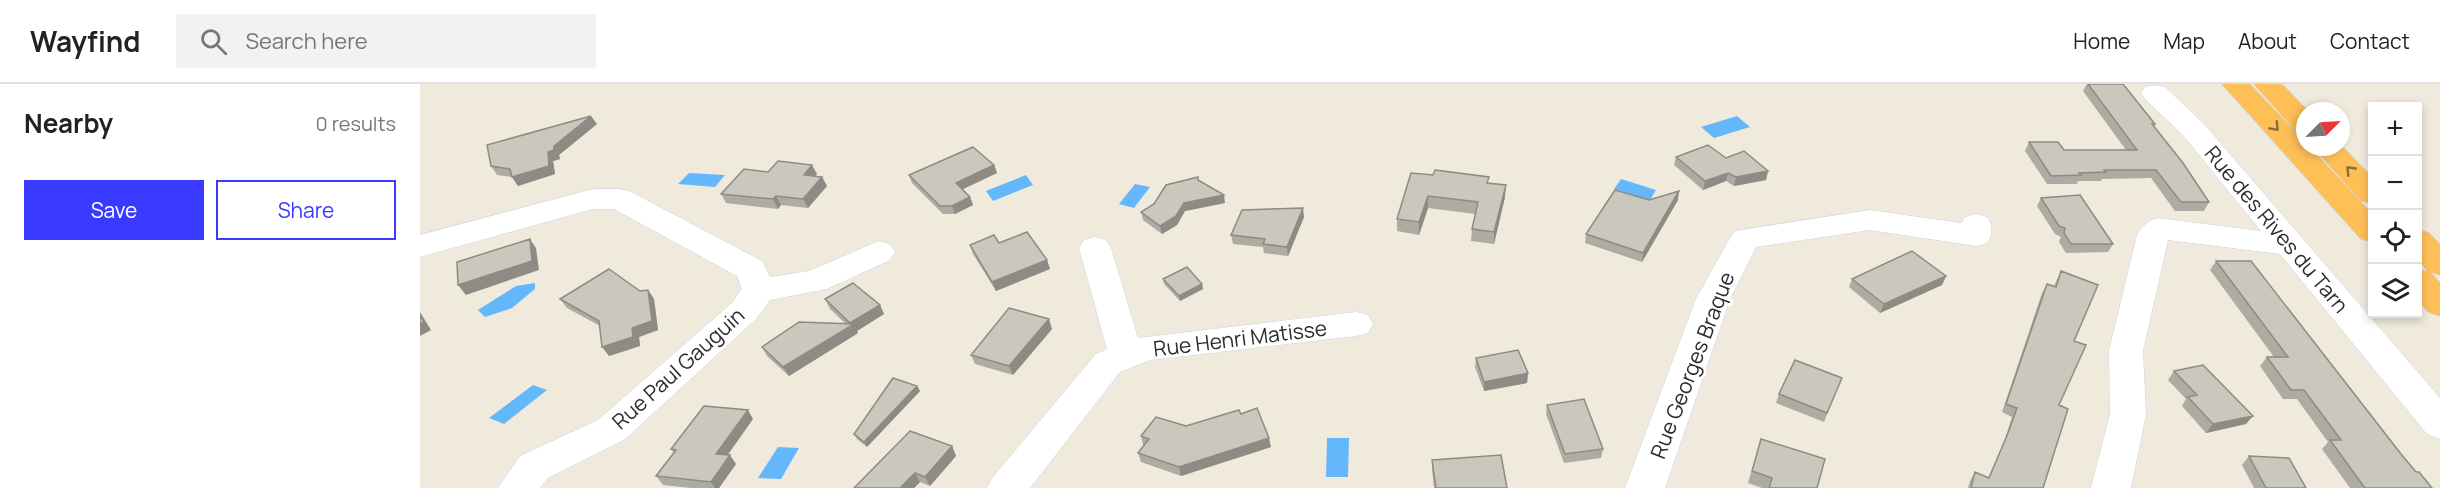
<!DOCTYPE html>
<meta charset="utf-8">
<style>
:root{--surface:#fff;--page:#f2f2f2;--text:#222;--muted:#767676;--line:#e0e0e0;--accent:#3939ff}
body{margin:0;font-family:Manrope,sans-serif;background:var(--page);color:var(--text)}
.controls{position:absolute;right:18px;top:18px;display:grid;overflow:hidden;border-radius:0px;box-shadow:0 3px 9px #0003}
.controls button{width:54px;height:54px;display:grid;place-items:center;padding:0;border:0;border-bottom:2px solid var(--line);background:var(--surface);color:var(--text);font:30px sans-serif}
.compass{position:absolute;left:1876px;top:18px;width:54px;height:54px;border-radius:50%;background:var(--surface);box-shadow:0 3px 9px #0003;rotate:66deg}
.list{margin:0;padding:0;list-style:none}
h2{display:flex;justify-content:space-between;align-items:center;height:78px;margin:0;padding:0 24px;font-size:26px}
h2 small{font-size:20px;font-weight:400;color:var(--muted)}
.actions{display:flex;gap:12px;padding:18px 24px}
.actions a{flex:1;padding:14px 0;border:2px solid var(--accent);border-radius:0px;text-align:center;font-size:21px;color:var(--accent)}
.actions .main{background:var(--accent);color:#fff}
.icon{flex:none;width:33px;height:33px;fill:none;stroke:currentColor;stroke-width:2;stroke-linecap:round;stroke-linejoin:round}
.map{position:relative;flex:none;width:2020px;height:404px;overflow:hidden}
header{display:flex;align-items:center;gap:36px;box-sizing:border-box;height:84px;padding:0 30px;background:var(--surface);border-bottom:2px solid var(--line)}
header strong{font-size:28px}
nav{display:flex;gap:33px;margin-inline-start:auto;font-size:21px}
.search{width:420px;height:54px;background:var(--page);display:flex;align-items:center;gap:15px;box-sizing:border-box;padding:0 21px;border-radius:0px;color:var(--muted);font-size:22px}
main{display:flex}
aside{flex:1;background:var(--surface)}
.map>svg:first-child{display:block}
.water{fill:#65b7fb}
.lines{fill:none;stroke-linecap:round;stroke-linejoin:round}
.minor-casing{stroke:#d1d1e6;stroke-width:1}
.highway-casing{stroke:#ccc;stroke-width:1}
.minor{fill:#fff;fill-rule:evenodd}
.highway{fill:#ffbf57;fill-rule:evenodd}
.wall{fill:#aeaba2}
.shaded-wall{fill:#8d8b84}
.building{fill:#cac7bc;stroke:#8d8b84;stroke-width:1.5}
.oneway{stroke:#8b6e3f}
.labels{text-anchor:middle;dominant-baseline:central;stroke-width:6;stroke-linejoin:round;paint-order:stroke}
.street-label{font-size:21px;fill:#2c2c2c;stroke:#fff}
</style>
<header>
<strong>Wayfind</strong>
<div class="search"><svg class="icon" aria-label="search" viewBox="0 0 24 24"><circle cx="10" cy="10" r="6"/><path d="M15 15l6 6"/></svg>Search here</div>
<nav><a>Home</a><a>Map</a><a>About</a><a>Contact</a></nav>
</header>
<main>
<aside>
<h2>Nearby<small>0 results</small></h2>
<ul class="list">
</ul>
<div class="actions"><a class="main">Save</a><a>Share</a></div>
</aside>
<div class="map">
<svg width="2020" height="404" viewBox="0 0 2020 404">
<rect width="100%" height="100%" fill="#efeadc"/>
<path class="water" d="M1317 32 1330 43 1294 54 1281 43Z
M269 89 305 91 295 103 258 100Z
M606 91 613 101 573 117 566 107Z
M1201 95 1236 106 1230 116 1194 105Z
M715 100 730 103 714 124 699 120Z
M115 199V205L92 224 65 233 58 226 96 202Z
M113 301 127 306 84 340 69 334Z
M907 354H929L928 393H906Z
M358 363 379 364 361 395 338 394Z"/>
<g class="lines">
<defs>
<path id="minor" d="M1735 1 1745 3 1783 39 2020 314V355L2007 350 1860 170 1748 156 1723 267 1726 330 1711 404H1671L1690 330 1689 267 1717 151C1724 141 1727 137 1738 134L1841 147 1763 51 1725 15 1721 9 1725 3Z
M173 105H200L211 108 342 177 350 193 389 187 459 157 470 160 475 168 470 176 407 205 350 216 336 235 204 356 128 394 120 404H78L100 372 178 336 312 219 322 205 317 192 194 125H173L0 173V151Z
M1450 126 1541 139 1545 133 1556 130 1567 133C1573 142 1573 150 1567 159L1556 162 1450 146 1336 163 1310 215 1245 404H1205L1276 215 1314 147Z
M675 153 686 156 691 164 718 254 936 228 948 231 953 240 948 249 936 252 730 276 700 288 610 404H567L573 393 676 270 687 265 659 164 664 156Z"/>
<path id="highway" d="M1802 0H1830L1885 58V63H1890L1952 130V158L1941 155Z
M1834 0H1862L1888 27H1885V48L1875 46Z
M1921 61 1952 93V119L1941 117 1893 63H1921Z
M1998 145 2009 149 2020 160V191L2010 188 2020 199V232L2008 228 1998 216V185L2008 188 1998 175Z"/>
</defs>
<use href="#minor" class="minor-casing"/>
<use href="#highway" class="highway-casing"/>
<use href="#minor" class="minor"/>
<use href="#highway" class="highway"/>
</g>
<path class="wall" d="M1667 0H1703L1735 40 1734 42 1789 118 1784 127H1755L1731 94 1682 95 1681 97H1658L1657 100H1627L1605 67 1609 58 1644 66H1706L1663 7Z
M177 40 139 71 140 75 133 77 135 90 98 102 92 93 77 91 71 82Z
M1256 73 1306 74 1348 87 1346 96 1314 102 1306 97 1283 106 1254 81Z
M574 81 577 89 543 105 550 113 553 121 535 130H523L492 99 489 91Z
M348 88 397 90 395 92 402 93 407 102 388 124 361 121 358 125 306 119 301 110Z
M991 89 1069 99 1085 113 1074 160 1051 157 1052 145 1055 130 1008 124 999 151 977 147V135Z
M779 96 805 119 765 127 757 141 742 150 723 136 721 128Z
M1621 114 1693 160 1688 168 1646 169 1639 158 1641 153 1635 150 1617 122Z
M1229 116H1258L1222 178 1165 159 1166 150Z
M884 133 868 172 844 169 843 163 813 160 811 151Z
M579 159 627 176 630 185 576 207 553 170 550 161Z
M1796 177 1981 370 1996 388 2012 404H1930L1902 365 1908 358 1877 315H1863L1840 282 1847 273H1854L1790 186Z
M1641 187 1654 257 1639 321 1623 404H1548L1550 397 1555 388 1568 394 1584 358 1592 333 1582 328 1622 209 1627 200 1634 202Z
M1526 192 1522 201 1460 229 1429 203 1432 195Z
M743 195 783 205 760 217 744 200Z
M228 206 234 215 238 246 219 253 220 262 189 272 180 242 147 224 140 215Z
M405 215 460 221 464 230 437 247 438 249 369 292 347 272 342 263 426 240 410 225Z
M632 245 593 291 555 280 551 271Z
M1056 274 1108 289 1107 299 1064 307 1055 283Z
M1754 287 1826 340 1786 349 1762 322 1766 315 1748 296Z
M1422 294 1404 338 1356 319 1359 310Z
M497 302 500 307 447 363 437 355 434 350Z
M1127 321 1183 365 1181 374 1144 379 1126 330Z
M821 330 851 363 761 392 721 378 718 369 724 361H723L721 352Z
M333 335 308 371 316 380 299 404H271L243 401 236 392 254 369 251 365Z
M490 347 532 362 536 372 510 402 500 398 494 404Z
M1341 355 1397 404H1342L1328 399Z
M1829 372 1886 404H1834L1822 381Z
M1012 376 1087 404H1014L1012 385Z"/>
<path class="shaded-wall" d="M171 32 177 40 139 71 140 75 133 77 135 90 98 102 92 93 128 68 134 62Z
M392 81 397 90 388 100 384 91Z
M574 81 577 89 539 107 536 99Z
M1348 87 1346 96 1314 102 1316 93Z
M1308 89 1306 97 1283 106 1285 97Z
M402 93 407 102 388 124 383 115Z
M1086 101 1085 113 1074 160V148Z
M1259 107 1258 116 1222 178 1223 169Z
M804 111 805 119 765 127 757 141 742 150 740 142 764 119Z
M356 112 361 121 358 125 353 115Z
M1008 112V124L999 151V138Z
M550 113 553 121 535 130 532 122Z
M883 124 884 133 868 172 867 163Z
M110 155 116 164 119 186 46 211 38 201Z
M627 176 630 185 576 207 572 198Z
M1526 192 1522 201 1460 229 1464 220Z
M782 200 783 205 760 217 759 212Z
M228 206 234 215 238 246 219 253 220 262 189 272 182 263 212 244Z
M460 221 464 230 437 247 438 249 369 292 363 283 432 242 430 239Z
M0 228 11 246 0 252Z
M629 235 632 245 593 291 589 282Z
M1108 289 1107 299 1064 307V298Z
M497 302 500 307 447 363 444 358Z
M328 326 333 335 302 378 296 370Z
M1833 332 1826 340 1786 349 1793 340Z
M849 354 851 363 761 392 759 383Z
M532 362 536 372 510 402 505 393Z
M310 371 316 380 299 404H295L291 398Z
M495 389 500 398 494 404H480Z"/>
<path class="building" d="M1668 0H1703L1735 40H1732L1763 79 1789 118H1761L1736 86H1684L1686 88 1659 89 1661 91 1631 92 1609 58H1638L1644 66H1717Z
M171 32 134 62V66L128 68 129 82 92 93 90 85 71 82 67 61Z
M1288 61 1306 74 1324 67 1348 87 1316 93 1308 89 1285 97 1256 73Z
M553 63 574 81 536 99 550 113 532 122H520L489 91Z
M358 77 392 81 384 91 402 93 383 115 356 112 353 115 301 110 324 85 348 88Z
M1015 86 1069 93 1067 99 1086 101 1074 148 1052 145 1058 118 1008 112 999 138 977 135 991 89 1013 91Z
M778 93V96L804 111 764 119 756 132 740 142 721 128 734 120 746 101Z
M1195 106 1229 116 1259 107 1223 169 1166 150Z
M1660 111 1693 160H1651L1644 149 1645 144 1639 142 1621 114Z
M883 124 867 163 843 160 845 155 811 151 822 126Z
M607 148 627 176 572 198 550 161 574 151 579 159Z
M110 155 112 177 38 201 37 178Z
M1492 167 1526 192 1464 220 1432 195Z
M1796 177H1831L1981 370 1996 388H1999L2012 404H1945L1910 356H1921L1884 306H1871L1847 273H1868Z
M767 183 782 200 759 212 743 195Z
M189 185 220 207 228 206 232 237 212 244 213 253 182 263 179 237 140 215Z
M1641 187 1678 201 1654 257 1666 261 1639 321 1648 325 1623 404H1551L1555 388 1569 394 1588 349 1597 324 1586 320 1627 200 1636 203Z
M433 199 460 221 430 239 405 215Z
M589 224 629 235 589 282 551 271Z
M0 232 4 238 0 239Z
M379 238 434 240 363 283 342 263Z
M1098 266 1108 289 1064 298 1056 274Z
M1375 276 1422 294 1407 329 1359 310Z
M1783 281 1833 332 1793 340 1768 313 1777 311 1754 287Z
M473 294 497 302 444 358 434 350Z
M1164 315 1183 365 1145 370 1127 321Z
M284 322 328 326 296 370 310 371 291 398 236 392 256 366 251 365Z
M837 324 849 354 759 383 718 369 729 355 721 352 736 333 766 342 819 326 821 330Z
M490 347 532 362 505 393 495 389 480 404H434Z
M1341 355 1405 375 1397 404H1349L1352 394 1332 387Z
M1081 371 1087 404H1016L1012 376Z
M1829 372 1869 374 1886 404H1846Z"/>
<defs><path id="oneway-chevron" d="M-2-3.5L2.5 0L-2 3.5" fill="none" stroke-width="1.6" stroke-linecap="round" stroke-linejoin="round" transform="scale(1.5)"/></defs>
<g class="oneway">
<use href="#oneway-chevron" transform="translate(1855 43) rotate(47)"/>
<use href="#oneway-chevron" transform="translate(1930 86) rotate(-134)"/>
</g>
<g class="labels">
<g class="street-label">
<text transform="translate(1857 145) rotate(50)">Rue des Rives du Tarn</text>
<text transform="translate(820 254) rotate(-7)">Rue Henri Matisse</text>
<text transform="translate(1272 281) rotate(-69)">Rue Georges Braque</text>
<text transform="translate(258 284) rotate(-42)">Rue Paul Gauguin</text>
</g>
</g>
</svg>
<div class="controls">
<button>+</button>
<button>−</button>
<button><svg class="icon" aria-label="locate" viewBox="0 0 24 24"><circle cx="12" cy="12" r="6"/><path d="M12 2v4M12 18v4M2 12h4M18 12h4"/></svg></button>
<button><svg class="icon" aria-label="layers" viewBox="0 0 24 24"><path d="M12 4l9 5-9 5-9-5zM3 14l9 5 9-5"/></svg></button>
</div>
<svg class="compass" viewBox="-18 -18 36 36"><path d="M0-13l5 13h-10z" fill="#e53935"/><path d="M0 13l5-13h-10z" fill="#767676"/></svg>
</div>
</main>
